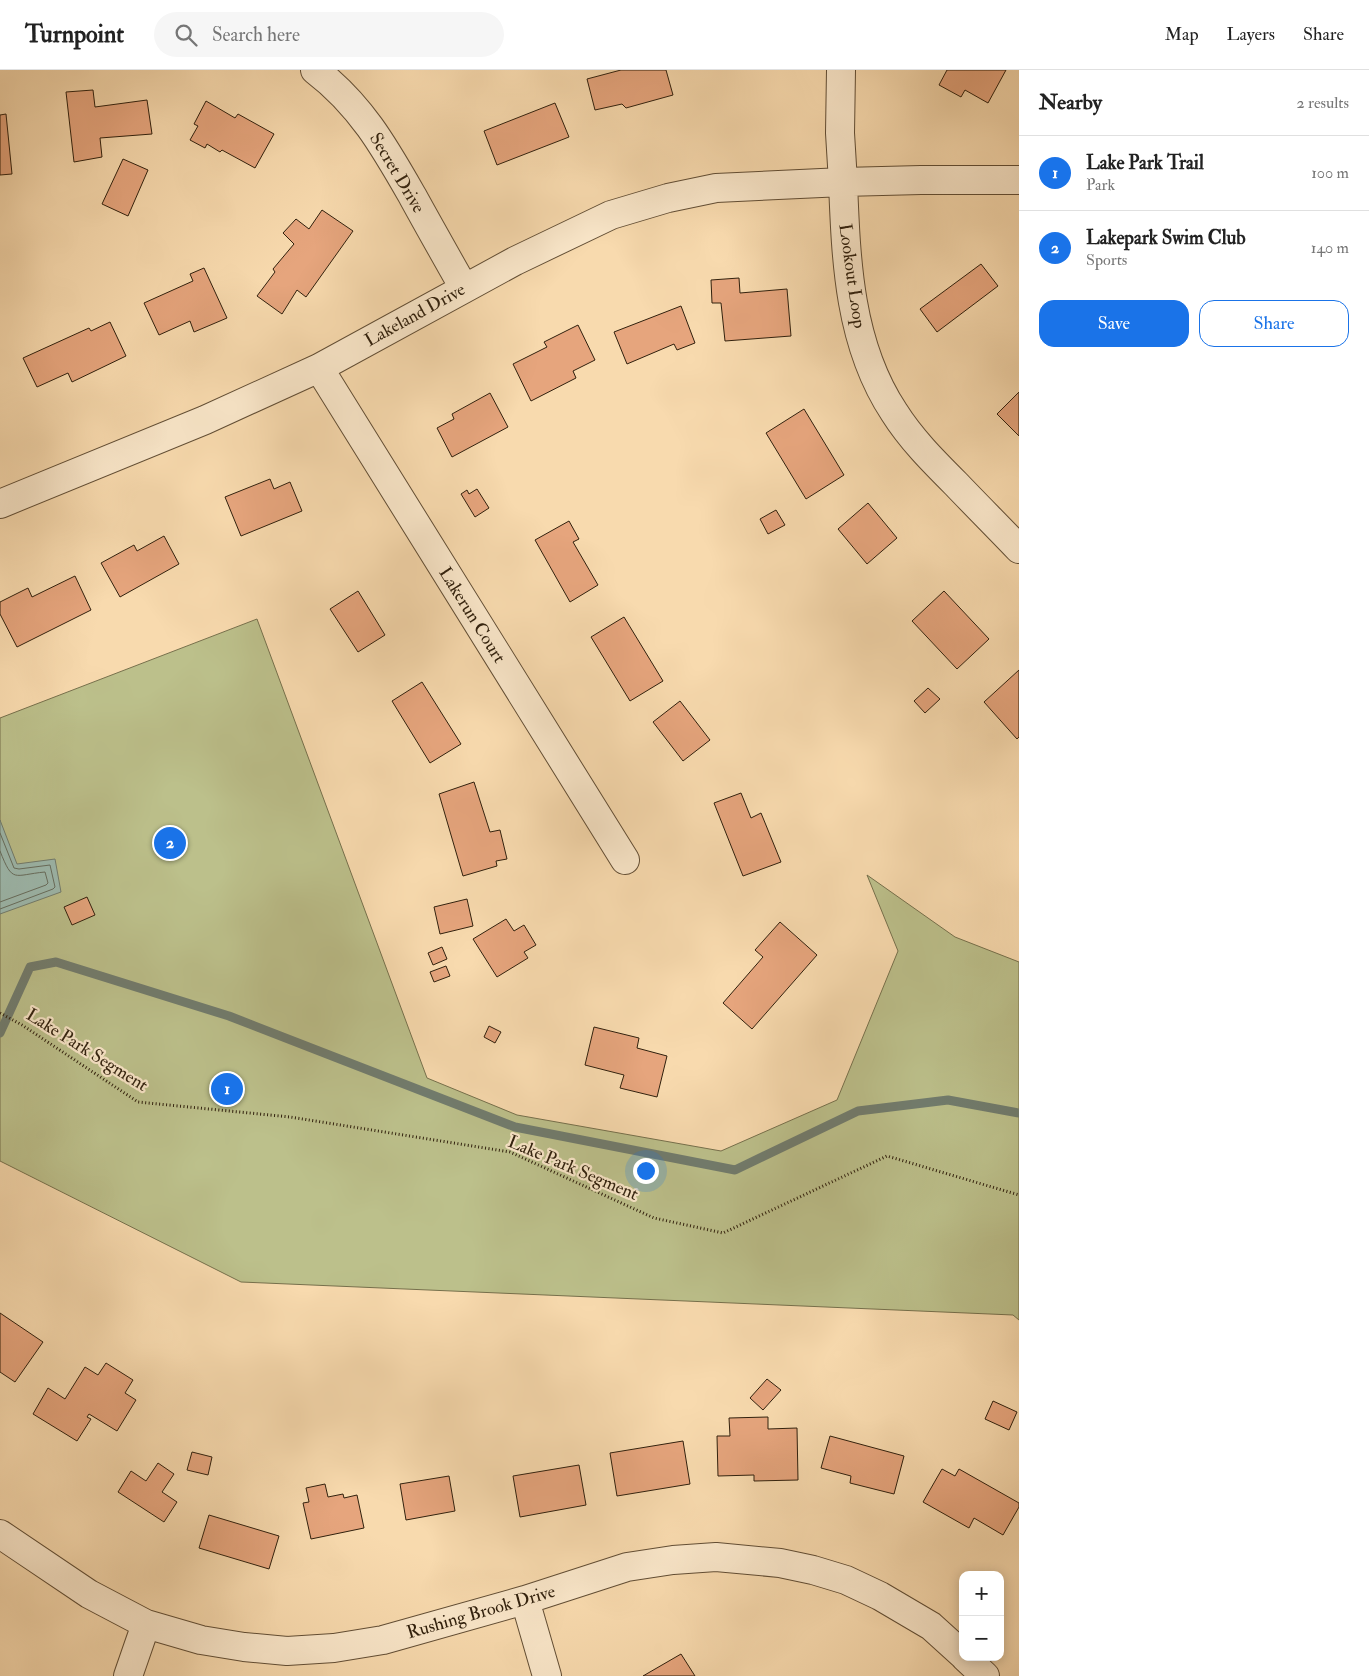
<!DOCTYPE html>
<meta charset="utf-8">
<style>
:root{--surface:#fff;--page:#f6f6f6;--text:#222;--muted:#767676;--line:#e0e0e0;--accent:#1a73e8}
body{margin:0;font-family:"IM FELL Double Pica",serif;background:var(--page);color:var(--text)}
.controls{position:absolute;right:15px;bottom:15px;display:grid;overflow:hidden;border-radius:10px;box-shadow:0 2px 12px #0003}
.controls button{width:45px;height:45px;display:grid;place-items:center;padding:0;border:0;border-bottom:1px solid var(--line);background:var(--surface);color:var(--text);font:25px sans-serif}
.you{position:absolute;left:645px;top:1100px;width:18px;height:18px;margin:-12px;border:4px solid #fff;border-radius:50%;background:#1a73e8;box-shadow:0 0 0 8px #1a73e833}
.badge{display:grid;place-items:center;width:32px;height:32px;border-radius:50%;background:var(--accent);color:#fff;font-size:16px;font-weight:700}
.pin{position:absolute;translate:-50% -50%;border:2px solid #fff;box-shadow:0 1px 5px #0006}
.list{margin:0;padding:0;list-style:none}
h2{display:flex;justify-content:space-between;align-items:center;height:65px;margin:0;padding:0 20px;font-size:21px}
h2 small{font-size:16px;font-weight:400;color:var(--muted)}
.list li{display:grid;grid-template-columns:32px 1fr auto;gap:15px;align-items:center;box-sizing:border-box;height:75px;padding:0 20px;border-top:1px solid var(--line)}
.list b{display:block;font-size:19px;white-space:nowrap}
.list p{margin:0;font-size:16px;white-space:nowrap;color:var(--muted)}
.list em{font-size:16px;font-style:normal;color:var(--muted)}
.actions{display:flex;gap:10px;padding:15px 20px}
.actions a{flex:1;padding:11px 0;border:1px solid var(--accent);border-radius:15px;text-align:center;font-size:18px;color:var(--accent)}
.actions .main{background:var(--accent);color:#fff}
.icon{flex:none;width:28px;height:28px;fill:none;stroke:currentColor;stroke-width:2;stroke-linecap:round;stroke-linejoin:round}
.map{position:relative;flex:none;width:1019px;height:1606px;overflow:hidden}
header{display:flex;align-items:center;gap:30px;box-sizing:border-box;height:70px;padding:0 25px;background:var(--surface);border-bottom:1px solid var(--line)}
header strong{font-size:24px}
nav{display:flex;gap:28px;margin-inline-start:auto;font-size:18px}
.search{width:350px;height:45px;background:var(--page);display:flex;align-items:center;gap:12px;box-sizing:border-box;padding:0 18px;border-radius:28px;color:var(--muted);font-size:19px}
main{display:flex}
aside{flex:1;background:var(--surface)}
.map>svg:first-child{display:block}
.green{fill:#bcc08b;stroke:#76704c}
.water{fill:#9dbaaf;stroke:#717c6e}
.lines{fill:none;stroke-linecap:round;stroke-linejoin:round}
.shore{stroke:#666d5e;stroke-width:1}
.stream{stroke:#717c6e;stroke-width:9}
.building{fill:#e6a57d;stroke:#30200d}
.minor-casing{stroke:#624e35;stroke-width:30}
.path{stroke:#30200d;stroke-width:3;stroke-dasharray:1 2.5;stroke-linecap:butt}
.minor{stroke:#fae7ca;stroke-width:28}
.labels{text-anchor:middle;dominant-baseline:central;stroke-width:4.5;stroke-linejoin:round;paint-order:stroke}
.street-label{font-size:18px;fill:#30200d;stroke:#fae7ca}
</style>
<header>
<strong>Turnpoint</strong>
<div class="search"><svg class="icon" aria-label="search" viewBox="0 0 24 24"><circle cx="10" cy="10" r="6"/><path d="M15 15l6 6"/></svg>Search here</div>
<nav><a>Map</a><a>Layers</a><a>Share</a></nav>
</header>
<main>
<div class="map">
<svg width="1019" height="1606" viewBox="0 0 1019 1606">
<rect width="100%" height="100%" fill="#f8daae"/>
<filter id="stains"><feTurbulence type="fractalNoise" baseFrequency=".004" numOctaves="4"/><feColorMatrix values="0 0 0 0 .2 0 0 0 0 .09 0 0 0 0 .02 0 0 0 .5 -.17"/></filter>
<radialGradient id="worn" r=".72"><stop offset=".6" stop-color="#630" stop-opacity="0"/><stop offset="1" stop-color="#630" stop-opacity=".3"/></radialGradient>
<path class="green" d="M257 549 427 1008 517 1045 721 1081 837 1030 898 881 867 805 955 867 1019 892V1250L1013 1245 241 1212 0 1091V648Z"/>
<path class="water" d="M0 750 17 794 55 789 61 822 0 844Z"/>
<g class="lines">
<path class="shore" d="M0 763 14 798 19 799 50 795 55 817 53 819 0 839
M0 781C13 814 13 805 45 802L48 813 46 815 0 832"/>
<path class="stream" d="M0 963 30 897 56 892 229 946 515 1057 735 1100 858 1041 948 1030 1019 1043"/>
</g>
<path class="building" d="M621 0H666L673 25 626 38 622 34 595 40 587 9Z
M947 0H1006L988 33 965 20 961 27 939 15Z
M93 20 95 37 147 30 152 64 100 68 102 87 74 92 66 22Z
M206 31 235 48 238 44 274 64 255 98 222 80 220 82 207 74 205 78 190 70 198 56 194 54Z
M555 33 569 67 497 95 484 61Z
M6 44 12 104 0 105V45Z
M123 89 148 100 128 146 102 134Z
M322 140 353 161 306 227 297 220 282 244 257 226 275 202 273 199 294 174 283 163 296 149 309 159Z
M981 194 998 216 937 262 920 239Z
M204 198 227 248 194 262 190 251 159 265 144 233 193 211 190 204Z
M739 208 740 223 787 219 791 266 725 271 721 233H712L711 210Z
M681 236 695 273 677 280 674 274 627 294 614 262Z
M110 252 126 286 72 312 68 303 37 317 23 288 89 258 91 261Z
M578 255 595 290 573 301 576 308 531 331 513 294 547 277 544 272Z
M1019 322V366L997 344Z
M490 323 508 357 452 387 437 358 454 349 452 344Z
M804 339 844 405 806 429 766 363Z
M270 409 274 419 290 412 302 441 241 466 225 427Z
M477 419 489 438 475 447 461 424 467 420 469 424Z
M868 433 897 468 867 494 838 459Z
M776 440 785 455 768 464 760 449Z
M569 451 579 469 573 472 598 515 570 532 535 470Z
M164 466 179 494 120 527 101 493 134 475 137 481Z
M75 506 91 540 17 577 0 544V532L28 518 32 527Z
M358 521 385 565 358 582 330 539Z
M944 521 989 569 957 599 912 551Z
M624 547 663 611 630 631 591 567Z
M1019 600V667L1017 669 984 632Z
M422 612 461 674 430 693 392 631Z
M928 618 940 629 925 643 914 631Z
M680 631 710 670 683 691 653 652Z
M474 712 490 762 500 760 507 789 496 791 497 796 463 806 439 724Z
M741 723 751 748 761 743 781 792 743 806 714 733Z
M87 827 95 845 72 855 64 837Z
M467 829 473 856 440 864 434 837Z
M506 849 514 861 524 855 536 875 524 882 528 888 497 907 473 869Z
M780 852 817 885 752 959 723 933 763 887 755 880Z
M442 877 447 889 433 895 428 883Z
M446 896 450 906 434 912 430 902Z
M489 956 501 962 495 973 484 967Z
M594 957 639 968 637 978 667 986 657 1027 620 1018 624 1005 585 995Z
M0 1243 43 1272 15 1312 0 1302Z
M106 1293 133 1310 125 1323 136 1330 117 1361 89 1344 87 1347 91 1349 77 1371 33 1344 48 1318 65 1329 85 1297 98 1305Z
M767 1309 781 1320 763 1340 750 1328Z
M993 1331 1017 1342 1009 1360 985 1349Z
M768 1347V1359L797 1358 798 1410 754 1411V1405L718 1406 717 1366H730L729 1348Z
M830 1366 904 1386 894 1424 850 1413 851 1406 821 1398Z
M683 1371 690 1414 617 1426 610 1383Z
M192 1382 212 1387 208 1405 187 1400Z
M158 1393 174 1404 162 1422 177 1432 164 1452 118 1422 131 1401 146 1411Z
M579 1395 586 1435 520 1447 513 1406Z
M942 1399 955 1406 959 1399 1019 1433V1437L1003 1465 974 1448 969 1458 923 1432Z
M449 1406 455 1441 406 1450 400 1414Z
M325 1414 328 1427 343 1424 344 1428 357 1425 364 1458 311 1469 303 1433 309 1432 306 1418Z
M209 1445 279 1466 269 1499 199 1478Z
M681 1584 695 1606H643Z"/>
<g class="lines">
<defs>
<path id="minor" d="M315 0C361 35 385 78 413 127 430 158 447 188 464 218
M1019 110H921L843 112C846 191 849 274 894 342 911 369 933 391 956 414 977 436 998 457 1019 479
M319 298 625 790
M0 434 205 350 319 298 515 191 611 145 668 128 716 118 843 112 840 63 841 0
M0 1464 89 1524 146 1554 201 1570 244 1577 287 1581 334 1578 383 1570 525 1530 627 1497 673 1490 716 1487 780 1493 813 1500 846 1510 880 1526 931 1556 963 1585
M525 1530 547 1606
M965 1587 985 1606
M128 1606 146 1554"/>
</defs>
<use href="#minor" class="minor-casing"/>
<path class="path" d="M0 943 22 955 138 1032 290 1047 510 1082 654 1148 723 1163 887 1086 1019 1125"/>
<use href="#minor" class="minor"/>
</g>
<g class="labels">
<g class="street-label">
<text transform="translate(397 103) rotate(59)">Secret Drive</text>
<text transform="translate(852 206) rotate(82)">Lookout Loop</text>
<text transform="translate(415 245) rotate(-29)">Lakeland Drive</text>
<text transform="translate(472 545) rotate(58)">Lakerun Court</text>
<text transform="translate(87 980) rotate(32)">Lake Park Segment</text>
<text transform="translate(573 1098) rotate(23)">Lake Park Segment</text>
<text transform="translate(481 1542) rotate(-16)">Rushing Brook Drive</text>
</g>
</g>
<rect width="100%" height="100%" filter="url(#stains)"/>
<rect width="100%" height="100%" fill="url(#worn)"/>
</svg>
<div class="controls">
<button>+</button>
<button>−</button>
</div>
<div class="you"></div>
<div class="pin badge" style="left:227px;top:1019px">1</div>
<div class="pin badge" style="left:170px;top:773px">2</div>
</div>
<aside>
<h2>Nearby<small>2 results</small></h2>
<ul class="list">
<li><span class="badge">1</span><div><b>Lake Park Trail</b><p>Park</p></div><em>100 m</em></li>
<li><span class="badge">2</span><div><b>Lakepark Swim Club</b><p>Sports</p></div><em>140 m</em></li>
</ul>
<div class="actions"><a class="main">Save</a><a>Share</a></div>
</aside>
</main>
